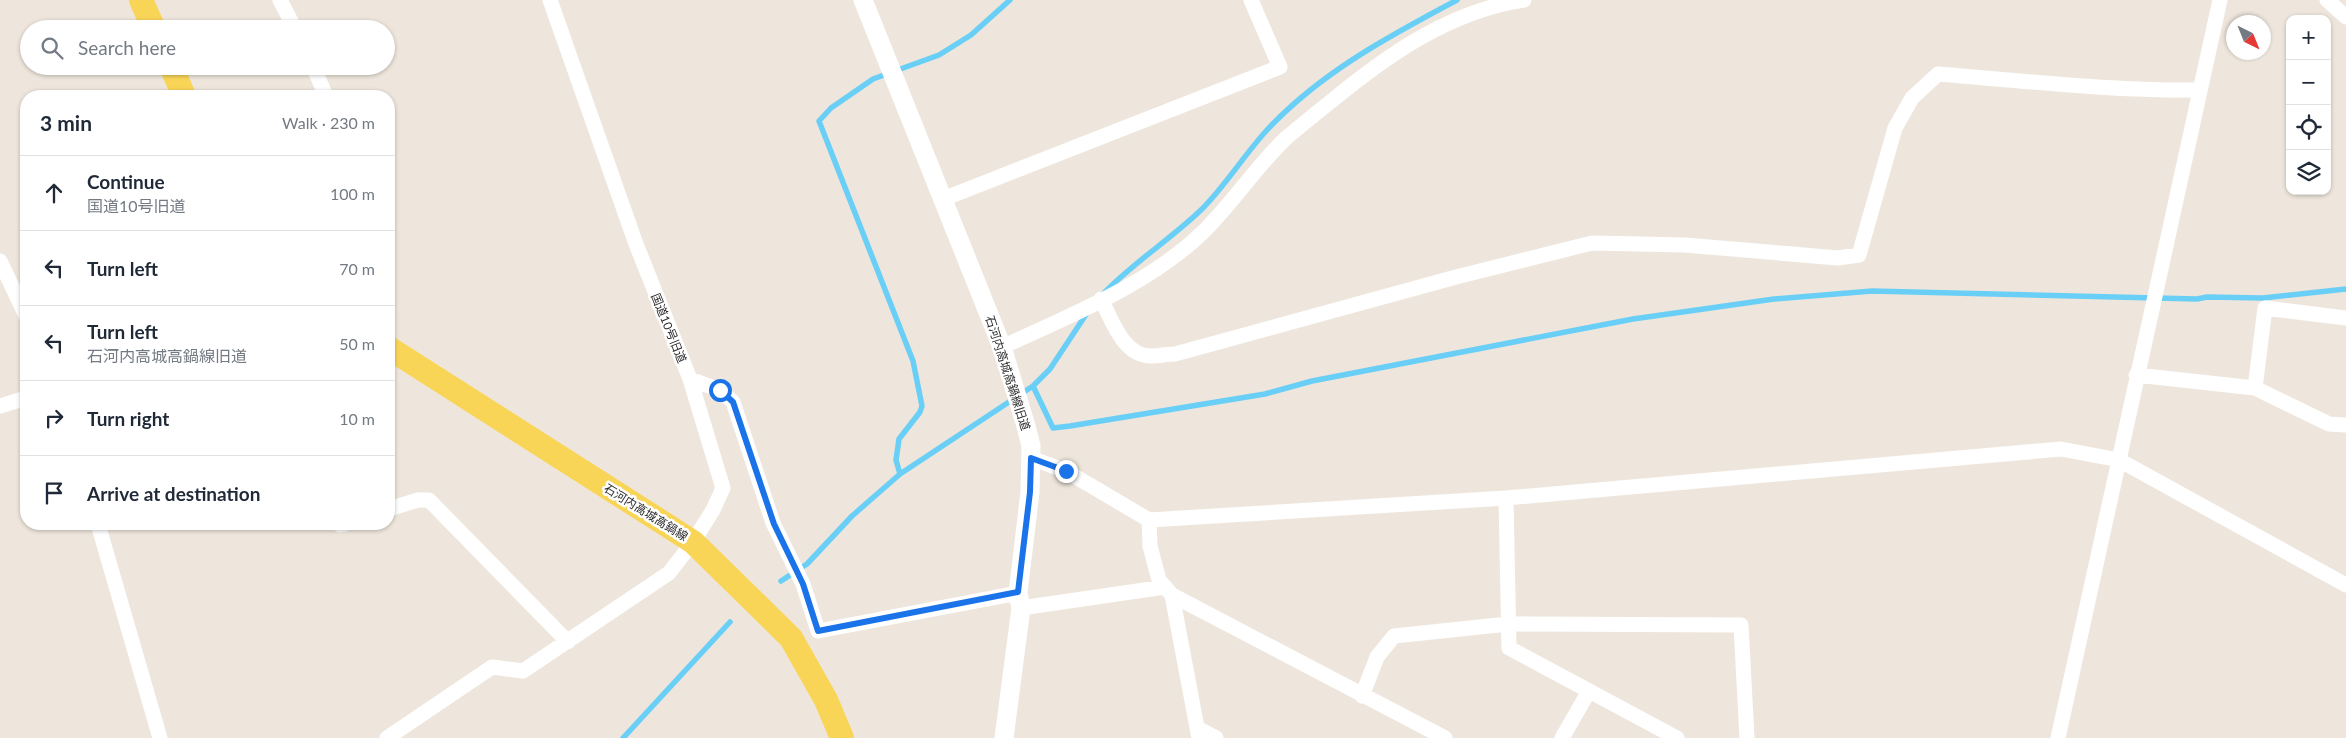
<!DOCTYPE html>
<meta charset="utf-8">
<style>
:root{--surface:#fff;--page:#f2f2f3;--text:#1f2937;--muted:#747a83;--line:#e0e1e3}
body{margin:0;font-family:Lato,"Noto Sans JP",sans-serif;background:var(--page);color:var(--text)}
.controls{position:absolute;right:15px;top:15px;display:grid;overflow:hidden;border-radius:10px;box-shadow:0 1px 4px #0004}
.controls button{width:45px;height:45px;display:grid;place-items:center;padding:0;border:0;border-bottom:1px solid var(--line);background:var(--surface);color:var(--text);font:25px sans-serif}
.compass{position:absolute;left:2226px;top:15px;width:45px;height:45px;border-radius:50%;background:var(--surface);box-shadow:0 1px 4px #0004;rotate:137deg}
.stop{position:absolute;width:15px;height:15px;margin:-11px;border:4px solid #1a73e8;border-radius:50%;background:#fff}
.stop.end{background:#1a73e8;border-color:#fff;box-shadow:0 1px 5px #0008}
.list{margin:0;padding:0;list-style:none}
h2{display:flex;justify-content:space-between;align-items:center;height:65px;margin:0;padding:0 20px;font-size:21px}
h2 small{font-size:16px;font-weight:400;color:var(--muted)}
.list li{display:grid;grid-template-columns:32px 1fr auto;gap:15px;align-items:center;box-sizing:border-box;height:75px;padding:0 20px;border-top:1px solid var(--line)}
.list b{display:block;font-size:19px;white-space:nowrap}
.list p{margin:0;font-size:16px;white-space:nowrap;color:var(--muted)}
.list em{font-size:16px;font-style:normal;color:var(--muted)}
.icon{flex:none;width:28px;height:28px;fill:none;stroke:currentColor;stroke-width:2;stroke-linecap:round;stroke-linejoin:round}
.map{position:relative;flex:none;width:2346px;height:738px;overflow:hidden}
.search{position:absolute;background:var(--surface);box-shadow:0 1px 4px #0004;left:20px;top:20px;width:375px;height:55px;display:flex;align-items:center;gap:12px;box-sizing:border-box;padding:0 18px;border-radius:28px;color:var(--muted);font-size:19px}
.panel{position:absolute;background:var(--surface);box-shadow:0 1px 4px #0004;left:20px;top:90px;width:375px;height:440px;border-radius:20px}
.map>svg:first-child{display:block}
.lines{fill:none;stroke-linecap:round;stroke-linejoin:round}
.stream{stroke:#6acff6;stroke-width:5.5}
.minor{stroke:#fff;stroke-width:15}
.tertiary{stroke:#fff;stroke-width:19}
.primary{stroke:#f9d557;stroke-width:24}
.route{stroke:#1a73e8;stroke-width:6}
.labels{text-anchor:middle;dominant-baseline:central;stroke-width:5;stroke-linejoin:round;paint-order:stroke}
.street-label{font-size:12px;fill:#2b2b2b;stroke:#fff}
</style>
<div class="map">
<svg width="2346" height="738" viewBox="0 0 2346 738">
<rect width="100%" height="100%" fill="#eee6dc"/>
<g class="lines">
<path class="stream" d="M1104 293C1134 262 1171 239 1202 209 1226 185 1244 155 1267 130 1320 73 1389 36 1457 0
M1033 386 1053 428 1070 426 1265 394 1312 381 1633 319 1774 299 1872 291 2197 299 2207 297 2263 298 2346 289
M900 474 896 460 899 439 920 412 922 406 913 361 819 121 831 108 873 79 939 55 971 35 1010 0
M781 581 807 564 852 516 900 474 1033 386 1050 369 1087 313
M623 738 730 622"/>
<path class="minor" d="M280 0 295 29
M2327 0 2346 17
M313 66 326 96
M943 199 1280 67 1251 0
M0 261 26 316
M1101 299C1112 320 1123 356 1151 356 1159 356 1167 354 1175 354L1456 277 1592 243 1685 245 1838 258 1859 255 1895 128 1912 98 1938 74C2025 81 2112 91 2200 90
M1002 347C1069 316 1148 285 1202 233 1232 204 1255 168 1285 139 1299 127 1314 115 1329 103 1386 56 1449 11 1524 0
M2136 375 2255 388 2329 424 2346 425
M690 379 720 390 733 402 773 523 803 584 818 631 1018 593
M2255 388 2265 308 2346 318
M0 406 26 398
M1031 458 1066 471 1149 520 1506 498 2061 449 2119 460 2346 585
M1506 498 1509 648 1677 738
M389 509 418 500H429L568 642
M1149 520 1150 546 1159 580 1172 595 1445 738
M98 524 160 738
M340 524V525L345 524
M1172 595 1199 738
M1021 608 1165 587
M1362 696 1377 657 1394 636 1508 624 1741 625 1747 738
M1197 728 1216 738
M387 738 492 667 523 671 669 573 693 542 713 510 723 488 690 379 636 244 550 0
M1562 738 1589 691
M2058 738 2220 0"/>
<path class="tertiary" d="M863 0 1002 347 1026 426 1031 446 1030 492 1018 593 1021 608 1004 738"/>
<path class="primary" d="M141 0 154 29
M171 66 184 96
M389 348 693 542 791 638 826 700 842 738"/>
</g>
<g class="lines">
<path class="route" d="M720 390 733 402 774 524 803 584 818 631 1018 592 1030 492 1031 458 1066 471"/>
</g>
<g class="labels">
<g class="street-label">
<text transform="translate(669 328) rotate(68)">国道10号旧道</text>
<text transform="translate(1008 373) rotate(72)">石河内高城高鍋線旧道</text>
<text transform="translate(646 512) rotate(32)">石河内高城高鍋線</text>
</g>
</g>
</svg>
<div class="controls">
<button>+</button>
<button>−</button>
<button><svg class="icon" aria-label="locate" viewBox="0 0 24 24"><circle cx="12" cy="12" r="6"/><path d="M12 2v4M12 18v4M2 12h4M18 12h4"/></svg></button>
<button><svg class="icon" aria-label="layers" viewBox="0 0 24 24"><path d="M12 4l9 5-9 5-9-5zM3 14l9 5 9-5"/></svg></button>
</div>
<svg class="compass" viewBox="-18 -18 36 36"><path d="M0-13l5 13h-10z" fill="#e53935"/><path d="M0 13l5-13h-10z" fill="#747a83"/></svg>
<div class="stop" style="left:720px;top:390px"></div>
<div class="stop end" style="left:1066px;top:471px"></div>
<div class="search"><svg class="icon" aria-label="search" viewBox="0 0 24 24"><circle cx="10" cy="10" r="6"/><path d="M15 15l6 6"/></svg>Search here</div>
<section class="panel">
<h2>3 min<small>Walk · 230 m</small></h2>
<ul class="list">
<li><svg class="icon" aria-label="ahead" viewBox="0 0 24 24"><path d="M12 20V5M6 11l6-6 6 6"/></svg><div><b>Continue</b><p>国道10号旧道</p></div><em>100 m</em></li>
<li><svg class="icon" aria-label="left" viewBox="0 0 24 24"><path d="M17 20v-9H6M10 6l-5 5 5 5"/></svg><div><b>Turn left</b></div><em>70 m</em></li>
<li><svg class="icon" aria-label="left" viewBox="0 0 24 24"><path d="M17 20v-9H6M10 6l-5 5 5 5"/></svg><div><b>Turn left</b><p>石河内高城高鍋線旧道</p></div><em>50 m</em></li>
<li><svg class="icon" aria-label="right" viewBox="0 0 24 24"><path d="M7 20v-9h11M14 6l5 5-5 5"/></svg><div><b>Turn right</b></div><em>10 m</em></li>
<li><svg class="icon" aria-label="arrive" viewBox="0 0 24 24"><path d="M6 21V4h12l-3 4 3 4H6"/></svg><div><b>Arrive at destination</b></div></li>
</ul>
</section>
</div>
